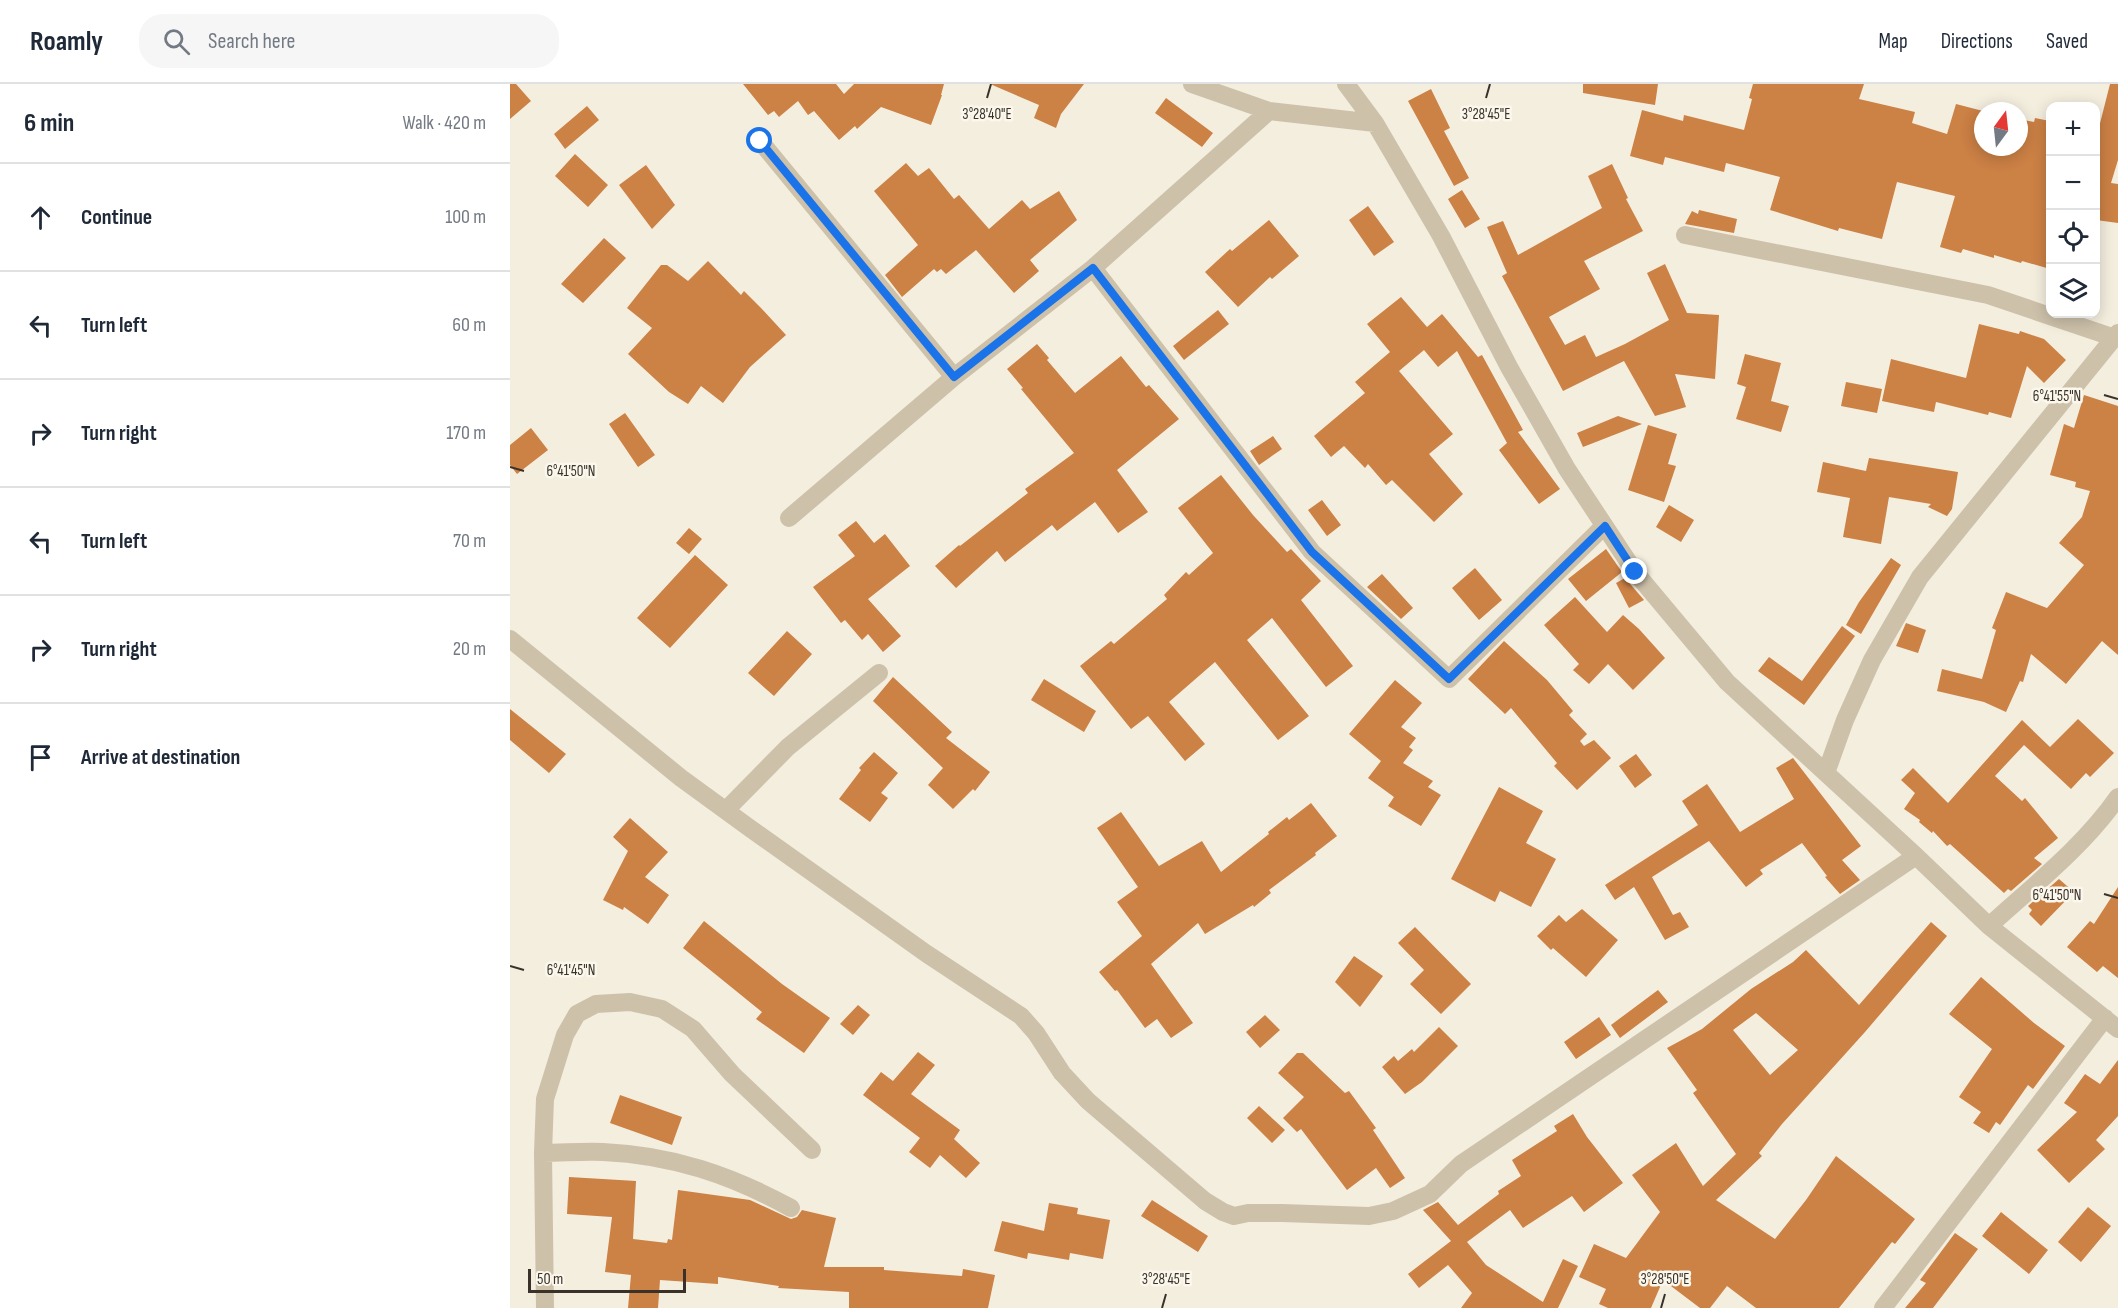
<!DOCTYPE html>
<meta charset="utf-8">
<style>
:root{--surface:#fff;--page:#f6f6f7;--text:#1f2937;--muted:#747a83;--line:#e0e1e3}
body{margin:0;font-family:"Sofia Sans Condensed",sans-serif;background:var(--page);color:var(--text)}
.controls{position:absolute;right:18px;top:18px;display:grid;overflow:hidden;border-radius:12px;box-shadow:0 3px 15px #0003}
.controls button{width:54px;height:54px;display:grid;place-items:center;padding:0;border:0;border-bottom:2px solid var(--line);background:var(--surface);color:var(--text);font:30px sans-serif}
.compass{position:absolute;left:1464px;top:18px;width:54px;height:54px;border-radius:50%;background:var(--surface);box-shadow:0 3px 15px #0003;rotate:15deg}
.scale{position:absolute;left:18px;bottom:15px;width:158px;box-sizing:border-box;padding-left:6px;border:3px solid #3a322a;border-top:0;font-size:16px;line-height:21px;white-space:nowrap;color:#3a322a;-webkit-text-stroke:4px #fbf7ec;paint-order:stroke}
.stop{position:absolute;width:18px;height:18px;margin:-14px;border:4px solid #1a73e8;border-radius:50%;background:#fff}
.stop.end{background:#1a73e8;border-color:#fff;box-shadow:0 2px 6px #0008}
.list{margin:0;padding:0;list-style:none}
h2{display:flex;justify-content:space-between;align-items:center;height:78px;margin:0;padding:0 24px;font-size:26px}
h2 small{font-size:20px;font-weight:400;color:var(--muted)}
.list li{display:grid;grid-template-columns:39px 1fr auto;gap:18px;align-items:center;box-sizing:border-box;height:108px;padding:0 24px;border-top:2px solid var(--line)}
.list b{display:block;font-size:22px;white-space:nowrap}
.list em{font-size:20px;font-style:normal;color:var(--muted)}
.icon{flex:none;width:33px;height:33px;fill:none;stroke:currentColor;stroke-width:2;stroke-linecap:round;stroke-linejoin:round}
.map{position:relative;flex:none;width:1608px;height:1224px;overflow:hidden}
header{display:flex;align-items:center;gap:36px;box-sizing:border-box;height:84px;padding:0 30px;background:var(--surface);border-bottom:2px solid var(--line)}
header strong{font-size:28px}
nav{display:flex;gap:33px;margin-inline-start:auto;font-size:21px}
.search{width:420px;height:54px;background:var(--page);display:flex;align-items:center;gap:15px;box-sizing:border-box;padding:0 21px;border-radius:24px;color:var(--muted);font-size:22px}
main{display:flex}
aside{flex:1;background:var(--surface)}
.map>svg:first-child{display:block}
.building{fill:#cc8145;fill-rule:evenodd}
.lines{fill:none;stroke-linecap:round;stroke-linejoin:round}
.minor{stroke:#cdc1aa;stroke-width:18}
.route{stroke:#1a73e8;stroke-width:8}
.ticks{fill:none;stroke:#3a322a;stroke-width:2}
.ticks-label{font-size:15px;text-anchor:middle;fill:#3a322a;stroke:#fbf7ec;stroke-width:5;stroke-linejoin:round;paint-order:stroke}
</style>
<header>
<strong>Roamly</strong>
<div class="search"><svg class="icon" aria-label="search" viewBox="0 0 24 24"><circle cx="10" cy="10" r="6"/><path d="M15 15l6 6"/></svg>Search here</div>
<nav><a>Map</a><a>Directions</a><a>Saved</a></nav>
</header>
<main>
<aside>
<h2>6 min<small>Walk · 420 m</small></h2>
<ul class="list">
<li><svg class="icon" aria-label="ahead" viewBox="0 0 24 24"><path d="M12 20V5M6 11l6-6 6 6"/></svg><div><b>Continue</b></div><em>100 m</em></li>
<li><svg class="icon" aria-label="left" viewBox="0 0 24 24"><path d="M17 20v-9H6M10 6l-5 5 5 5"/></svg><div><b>Turn left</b></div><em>60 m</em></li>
<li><svg class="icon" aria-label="right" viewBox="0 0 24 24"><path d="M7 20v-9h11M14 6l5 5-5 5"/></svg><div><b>Turn right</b></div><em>170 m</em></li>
<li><svg class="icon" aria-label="left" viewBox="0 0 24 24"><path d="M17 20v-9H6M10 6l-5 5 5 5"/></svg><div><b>Turn left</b></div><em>70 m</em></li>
<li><svg class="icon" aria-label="right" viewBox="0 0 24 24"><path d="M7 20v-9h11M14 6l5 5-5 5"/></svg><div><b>Turn right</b></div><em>20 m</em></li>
<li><svg class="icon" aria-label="arrive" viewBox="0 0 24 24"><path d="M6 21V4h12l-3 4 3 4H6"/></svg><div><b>Arrive at destination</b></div></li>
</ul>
</aside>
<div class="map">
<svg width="1608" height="1224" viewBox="0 0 1608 1224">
<rect width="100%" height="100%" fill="#f4eedf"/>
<path class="building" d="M0 0H6L21 17 0 35Z
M233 0H326L334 10 344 0H434L431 11H432L421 41 371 23 347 45 345 42 329 56 304 27 298 31 288 17 269 33 264 27 258 31Z
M480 0H574L551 30 546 44 524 34 529 21Z
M1073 0H1148L1145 21 1073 9Z
M1243 0H1354L1349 15 1405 28 1402 39 1437 50 1446 20 1473 27V63H1509V35L1524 38 1525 34 1540 37V185L1512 177 1511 179 1484 171V174L1453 165 1451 169 1430 163 1445 112 1387 98 1372 155 1329 144 1328 147 1260 126 1270 93 1216 79 1214 88 1155 73 1153 81 1120 72 1132 26 1173 37 1174 31 1234 46 1242 15 1239 14Z
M1600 0H1608V76L1601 99 1608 100V139L1586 136V55Z
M921 5 940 44 934 47 959 94 944 102 898 17Z
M656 14 703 49 692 63 645 29Z
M77 22 89 36 55 65 44 50Z
M65 70 98 101 78 123 45 92Z
M396 79 408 92 419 84 444 115 449 111 479 145 512 116 520 125 549 107 567 136 520 176 529 187 504 209 466 166 436 190 431 185 427 188 424 185 392 213 375 191 408 161 364 107Z
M1102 80 1118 114 1116 115 1133 147 1074 177 1090 205 1039 233 1055 261 1075 251 1086 273 1115 260 1159 236 1137 189 1155 180 1177 229 1209 231 1205 295 1165 290 1176 323 1145 332 1114 277 1053 307 992 192 997 189 977 143 993 137 1008 171 1092 124 1078 92Z
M136 81 165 121 142 145 109 101Z
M952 106 970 135 955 144 938 115Z
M858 122 884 158 864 172 839 136Z
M1189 126 1227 135 1224 149 1175 140 1182 127 1188 130Z
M759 136 789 172 762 195 760 193 728 223 695 188 720 165 722 167Z
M94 154 116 174 73 219 51 200Z
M198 177 231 211 234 207 251 224 276 251 240 283 213 319 191 302 178 320 159 308 118 270 142 244 117 224 151 181H157L178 197Z
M891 213 917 243 932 230 968 273 972 271 1013 346 1008 348 1050 405 1029 420 989 366 997 359 947 267 928 283 914 266 889 287 943 350 919 370 953 410 924 438 882 396 876 401 858 380 855 384 834 362 821 373 804 352 855 309 845 298 880 268 857 240Z
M708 226 719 240 674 276 663 262Z
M1469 240 1509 250 1510 247 1534 255 1556 276 1534 299 1517 282 1501 334 1479 328 1478 331 1426 318 1424 328 1372 317 1381 275 1456 294Z
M527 260 539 274 537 276 565 309 611 272 636 303 639 301 669 335 607 386 638 428 608 449 585 418 547 447 542 441 495 478 487 467 446 504 425 482 449 461 450 462 518 409 515 405 564 369 511 305 513 304 497 285Z
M1235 270 1271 279 1261 317 1279 322 1271 348 1226 335 1236 303 1227 300Z
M1336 298 1372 305 1367 329 1331 322Z
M1574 311 1608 322V571L1592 557 1556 600 1521 570 1513 598 1510 597 1496 628 1474 618 1427 607 1432 585 1472 595 1486 546 1482 544 1496 508 1537 524 1574 481 1549 459 1572 433 1580 407 1565 403 1566 398 1540 391 1554 340 1564 344Z
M115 329 145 371 128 383 99 340Z
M1108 332 1132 340 1073 363 1067 349Z
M1138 341 1167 350 1158 380 1166 382 1154 418 1118 406Z
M21 344 38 366 7 390 0 381V361Z
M763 352 772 365 749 381 740 367Z
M1359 374 1448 388 1442 425 1437 432 1418 423 1421 420 1379 413 1371 460 1333 453 1340 414 1307 408 1313 378 1356 387Z
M711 391 743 431 777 468 781 465 811 497 791 516 843 582 816 603 762 534 737 556 799 632 768 656 705 578 659 618 695 660 675 677 638 632 621 645 570 582 601 557 604 560 657 515 654 511 676 488 679 491 703 469 668 424Z
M812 416 831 441 817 452 798 426Z
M1159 421 1184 436 1171 458 1146 443Z
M346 437 364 459 375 450 400 482 358 515 391 552 373 568 358 550 352 556 335 536 331 539 303 503 345 472 328 451Z
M179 444 192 455 179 470 166 459Z
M1096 465 1112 488 1076 517 1058 495Z
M185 471 218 501 160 564 127 534Z
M1381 474 1391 481 1351 550 1336 541 1349 518Z
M965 484 992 516 969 536 942 504Z
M872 490 903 524 891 535 857 503Z
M1115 494 1134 516 1119 524 1106 499Z
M1065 513 1097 548 1113 531 1129 545 1155 574 1123 606 1098 580 1079 600 1063 586 1069 580 1034 541Z
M1396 539 1416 546 1408 569 1386 562Z
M1332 542 1345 552 1294 621 1248 587 1259 573 1292 597Z
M277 547 302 570 264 612 238 589Z
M994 557 1037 596 1063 627 1059 631 1077 650 1070 657 1074 662 1084 656 1101 674 1067 706 1044 682 1047 679 1001 624 995 630 958 595Z
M383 593 442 648 436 654 480 688 465 707 463 705 443 725 418 701 433 684 363 617Z
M534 595 586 627 574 648 521 616Z
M885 596 912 619 891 643 906 654 899 663 903 666 893 679 923 697 918 703 931 711 911 742 878 722 884 713 858 694 871 677 839 650Z
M0 625 56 670 39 689 0 656Z
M1568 635 1604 669 1580 693 1576 689 1561 705 1514 661 1485 692 1512 717 1515 714 1548 754 1524 774 1532 780 1501 807 1498 805 1494 809 1440 760 1437 762 1423 747 1422 749 1409 738 1410 736 1394 725 1405 709 1391 696 1403 684 1438 719 1512 636 1540 663Z
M364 668 388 689 371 709 378 714 360 738 329 715 351 686 349 684Z
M1126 670 1142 691 1125 704 1109 682Z
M1283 674 1351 762 1332 776 1350 796 1330 810 1315 793 1317 792 1292 759 1250 786 1253 790 1236 803 1199 757 1142 793 1163 831 1170 828 1179 843 1155 856 1124 803 1105 816 1095 801 1188 741 1172 717 1197 700 1230 748 1284 715 1266 684Z
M989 703 1033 727 1016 759 1046 775 1021 823 990 807 985 818 941 795Z
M801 719 827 752 805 769 806 771 759 806 761 809 744 823 743 821 695 850 688 839 641 880 683 939 661 954 647 935 635 944 607 906 605 907 589 888 632 852 607 818 628 803 587 744 611 728 649 782 692 757 711 788 759 750 758 748 777 733 779 736Z
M120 734 158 768 135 793 159 811 138 840 114 823 113 826 93 816 118 767 103 753Z
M1549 795 1564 808 1531 842 1519 830 1522 826 1518 822Z
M1608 803V894L1593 882 1587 888 1557 863 1580 837 1584 840Z
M1072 825 1108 856 1076 893 1043 864 1041 866 1027 852 1049 831 1056 838Z
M194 837 272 900 320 934 294 969 246 935 252 928 173 864Z
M1421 838 1437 852 1355 948 1272 1040 1249 1069 1252 1072 1206 1116 1265 1155 1296 1116 1326 1072 1405 1135 1385 1160 1382 1158 1329 1224H1246L1217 1202 1200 1224H1190L1153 1196 1141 1224H1098L1089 1220 1096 1205 1069 1193 1084 1160 1116 1174 1150 1128 1122 1091 1166 1059 1193 1102 1226 1070 1183 1009 1187 1006 1157 964 1192 945 1241 905 1283 878 1296 866 1349 921ZM1246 929 1288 966 1260 991 1223 946Z
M905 843 961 900 931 930 900 900 914 886 888 859Z
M844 872 873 892 850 923 825 898Z
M1471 893 1524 939 1555 962 1523 1005 1518 1001 1490 1041 1486 1038 1479 1049 1463 1039 1471 1028 1449 1013 1482 965 1439 930Z
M1148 906 1158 918 1110 954 1101 941Z
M348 921 360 931 343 951 330 940Z
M755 931 770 946 750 964 736 948Z
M1089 933 1101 951 1066 975 1054 958Z
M929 943 948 962 912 998 895 1010 872 983 884 972 888 977 902 965 904 968Z
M408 968 425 981 401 1010 450 1046 444 1055 470 1079 456 1094 430 1071 420 1084 399 1068 410 1054 353 1011 371 988 383 997Z
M787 969H793L835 1009 839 1007 866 1044 863 1046 895 1094 880 1104 866 1084 837 1106 791 1045 787 1048 773 1034 794 1013 768 989Z
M1608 976V1032L1586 1056 1595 1065 1559 1099 1527 1066 1567 1028 1554 1019 1575 990 1590 1000Z
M110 1011 172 1033 162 1061 100 1039Z
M749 1022 775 1046 762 1059 737 1034Z
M1063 1030 1077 1053 1113 1099 1074 1128 1062 1112 1013 1144 1000 1126 957 1158 976 1181 1033 1218 1053 1175 1068 1182 1048 1224H951L962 1209 938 1181 909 1204 898 1190 941 1157 913 1126 928 1118 948 1141 989 1110 988 1107 1011 1092 1002 1076 1047 1047 1044 1042Z
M59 1093 126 1097 123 1155 157 1159 158 1155 162 1156 168 1106 240 1116 281 1135 287 1133 292 1126 326 1134 314 1183H374V1186L452 1192 453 1185 485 1191 478 1224H339V1208L268 1204 269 1202 208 1193V1200L150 1196 148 1224H118L121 1191 95 1188 102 1133 57 1130Z
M642 1116 698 1152 688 1168 631 1132Z
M539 1119 568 1124 567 1130 600 1136 593 1175 560 1169 559 1176 518 1169 517 1175 484 1167 492 1137 534 1147Z
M1578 1123 1601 1142 1571 1178 1548 1158Z
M1491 1128 1538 1166 1519 1190 1472 1152Z
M1445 1149 1468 1165 1423 1224H1395L1416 1199 1410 1196Z"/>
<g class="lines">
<path class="minor" d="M682 0 759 27 865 39
M836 0 865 39 931 152 999 283 1057 385 1125 488 1217 598 1406 772 1479 842 1608 945
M250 57 444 293
M1175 151 1478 211 1605 254
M583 184 802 468 939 595 1094 442
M279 434 444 293 583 184 759 27
M0 555 171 694 241 745 417 870 511 932 526 949 552 989 578 1017 695 1117 713 1128 724 1132 738 1129H772L859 1132 883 1127 920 1110 951 1080 1406 772
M1316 689 1335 636 1362 576 1410 493 1608 249
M216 726 278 663 369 589
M1479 842C1524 801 1573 763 1608 713
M33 1069C53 1069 73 1067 93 1068 162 1071 221 1091 281 1124
M35 1224 33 1069 35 1015 55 951 67 930 86 920 120 918 152 925 183 945 222 990 302 1066
M1373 1224 1595 934"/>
</g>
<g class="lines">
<path class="route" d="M250 57 444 293 583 184 802 468 939 595 1095 442 1125 488"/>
</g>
<path class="ticks" d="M477 14 481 0M976 14 980 0M1594 311 1608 315M0 383 14 387M1594 810 1608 814M0 882 14 886M652 1224 656 1210M1151 1224 1155 1210"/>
<g class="ticks-label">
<text x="477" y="35">3°28'40"E</text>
<text x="976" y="35">3°28'45"E</text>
<text x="1547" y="317">6°41'55"N</text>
<text x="61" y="392">6°41'50"N</text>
<text x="1547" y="816">6°41'50"N</text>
<text x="61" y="891">6°41'45"N</text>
<text x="656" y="1200">3°28'45"E</text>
<text x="1155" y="1200">3°28'50"E</text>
</g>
</svg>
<div class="controls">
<button>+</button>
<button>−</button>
<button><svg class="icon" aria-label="locate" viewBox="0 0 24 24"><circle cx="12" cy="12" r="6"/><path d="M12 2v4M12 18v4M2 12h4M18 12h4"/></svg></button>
<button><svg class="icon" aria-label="layers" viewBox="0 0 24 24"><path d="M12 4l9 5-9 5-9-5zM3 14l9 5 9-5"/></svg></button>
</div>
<svg class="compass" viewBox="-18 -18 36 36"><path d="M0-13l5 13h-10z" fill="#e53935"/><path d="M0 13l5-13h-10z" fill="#747a83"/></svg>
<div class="scale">50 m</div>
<div class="stop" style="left:250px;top:57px"></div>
<div class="stop end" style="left:1125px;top:488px"></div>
</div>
</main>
